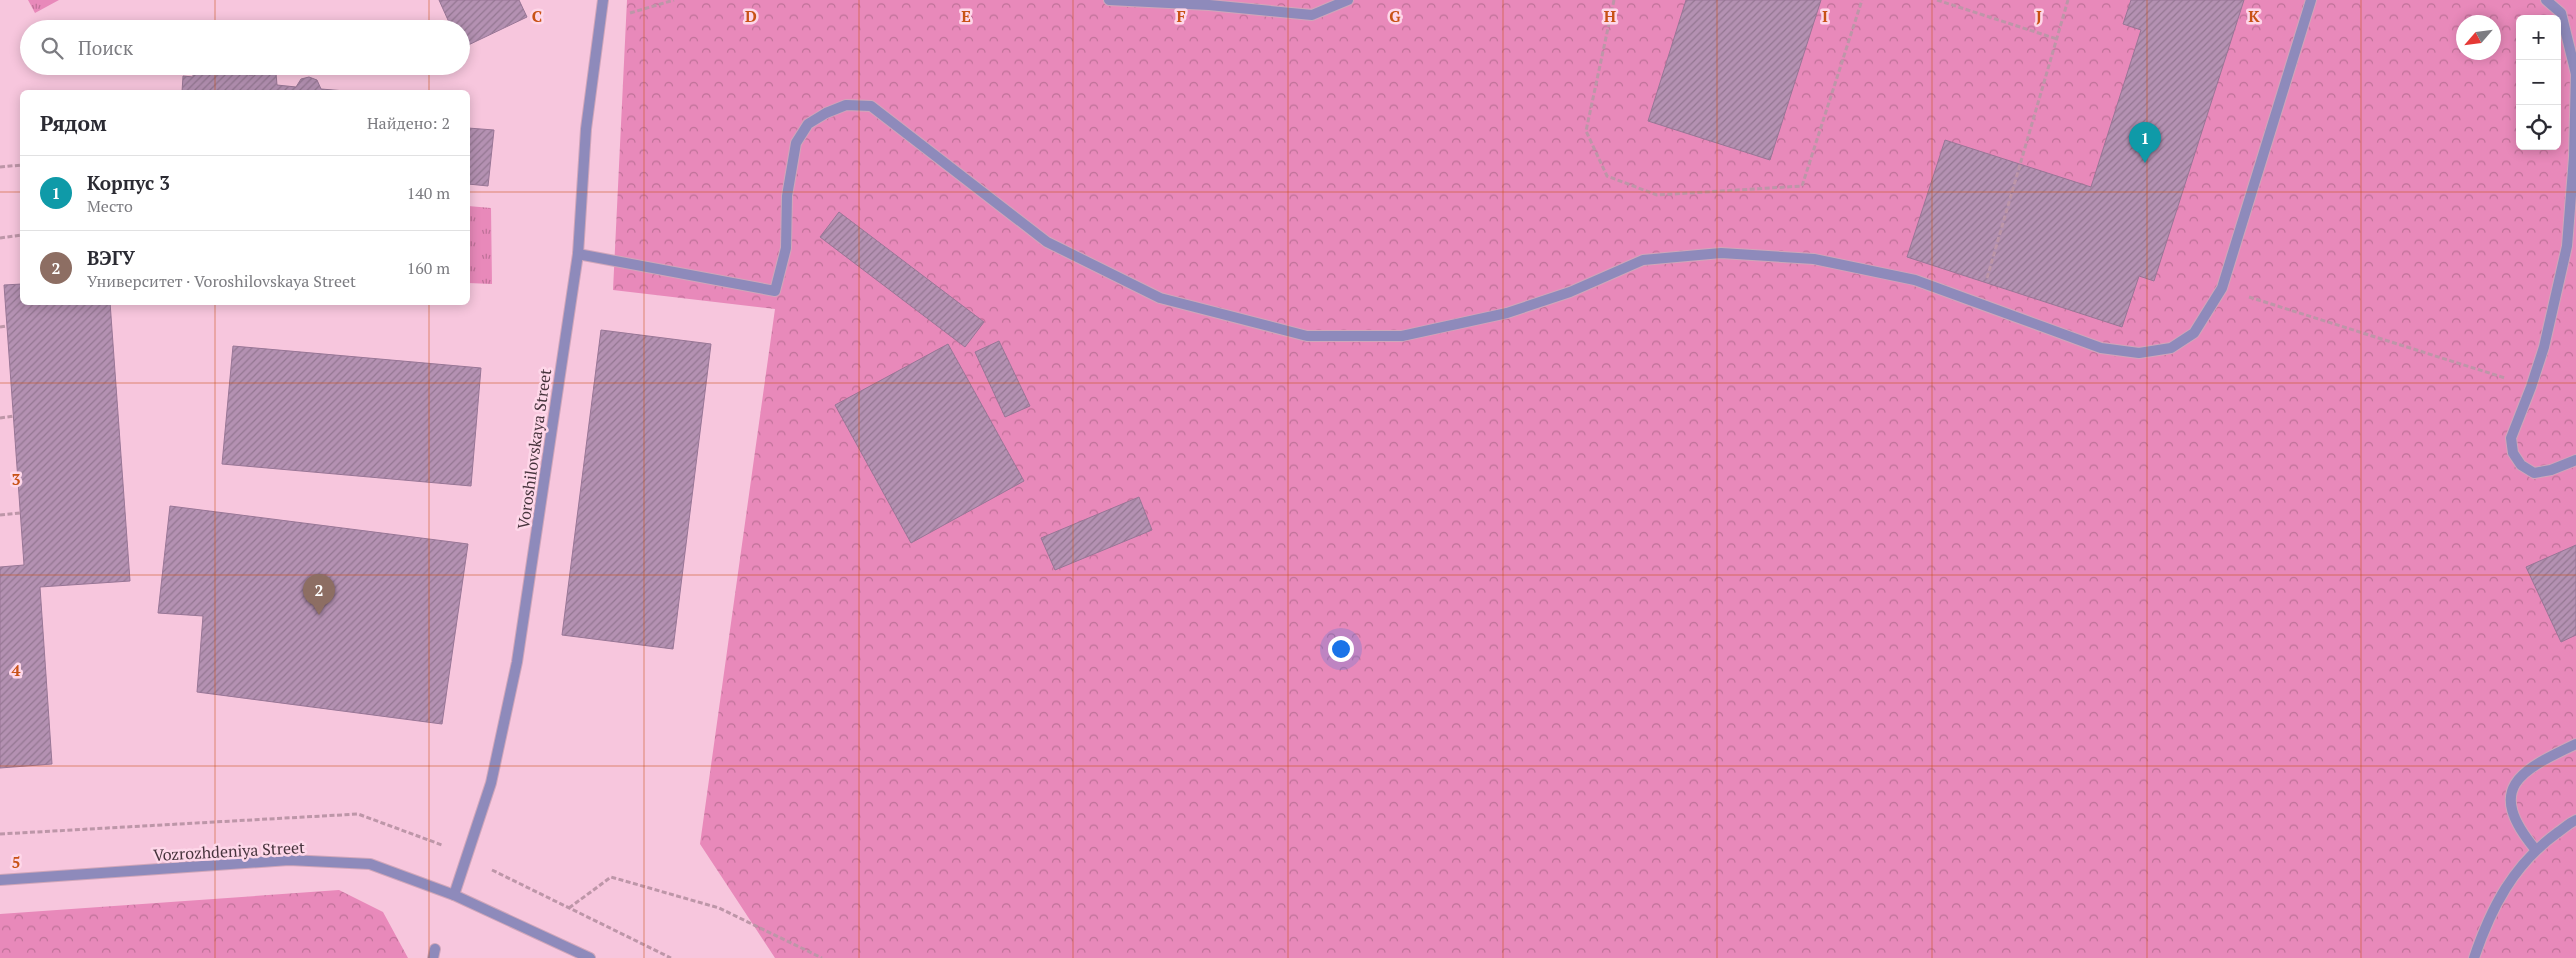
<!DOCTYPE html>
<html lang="ru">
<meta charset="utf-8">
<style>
:root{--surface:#fff;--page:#f7f7f7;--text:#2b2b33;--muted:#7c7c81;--line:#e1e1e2;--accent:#0f766e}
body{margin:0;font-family:"PT Serif",serif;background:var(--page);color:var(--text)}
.controls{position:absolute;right:15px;top:15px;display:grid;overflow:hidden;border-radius:8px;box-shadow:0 2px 12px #0003}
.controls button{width:45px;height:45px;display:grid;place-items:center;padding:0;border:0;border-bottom:1px solid var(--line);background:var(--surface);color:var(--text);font:25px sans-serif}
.compass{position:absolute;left:2456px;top:15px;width:45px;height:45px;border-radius:50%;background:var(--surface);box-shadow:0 2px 12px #0003;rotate:242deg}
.you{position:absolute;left:1340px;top:648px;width:18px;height:18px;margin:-12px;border:4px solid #fff;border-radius:50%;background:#1a73e8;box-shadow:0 0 0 8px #1a73e833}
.badge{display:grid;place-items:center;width:32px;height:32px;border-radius:50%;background:var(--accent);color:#fff;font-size:16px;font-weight:700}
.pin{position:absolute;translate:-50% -41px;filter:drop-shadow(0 1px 2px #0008)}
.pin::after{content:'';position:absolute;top:26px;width:18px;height:15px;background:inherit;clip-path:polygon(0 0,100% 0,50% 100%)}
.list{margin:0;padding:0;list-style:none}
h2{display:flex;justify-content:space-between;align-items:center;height:65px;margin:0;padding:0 20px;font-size:21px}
h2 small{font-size:16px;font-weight:400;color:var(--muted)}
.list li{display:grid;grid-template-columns:32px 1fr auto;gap:15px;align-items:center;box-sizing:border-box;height:75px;padding:0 20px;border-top:1px solid var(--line)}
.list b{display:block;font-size:19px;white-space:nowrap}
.list p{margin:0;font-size:16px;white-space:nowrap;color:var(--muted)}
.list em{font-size:16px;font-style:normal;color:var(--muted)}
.icon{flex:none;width:28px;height:28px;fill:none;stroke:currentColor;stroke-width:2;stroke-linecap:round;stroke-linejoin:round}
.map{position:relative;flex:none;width:2576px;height:958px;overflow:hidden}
.search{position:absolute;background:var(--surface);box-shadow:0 2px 12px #0003;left:20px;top:20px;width:450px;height:55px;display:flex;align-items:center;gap:12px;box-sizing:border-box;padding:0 18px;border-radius:28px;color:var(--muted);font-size:19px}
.panel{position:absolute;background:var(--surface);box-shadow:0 2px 12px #0003;left:20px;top:90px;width:450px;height:215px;border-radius:8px}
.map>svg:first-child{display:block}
.grass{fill:url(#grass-tufts)}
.forest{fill:url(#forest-crowns);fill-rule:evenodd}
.building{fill:url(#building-hatch);stroke:#987696}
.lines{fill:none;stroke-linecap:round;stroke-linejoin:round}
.service-casing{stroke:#d0a6ba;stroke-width:12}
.minor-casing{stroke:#d0a6ba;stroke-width:12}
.tertiary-casing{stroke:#d0a6ba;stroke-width:12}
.path{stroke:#bd96a8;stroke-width:3;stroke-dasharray:5 2.5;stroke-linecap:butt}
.service{stroke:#8e8abb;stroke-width:10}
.minor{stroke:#8e8abb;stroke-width:10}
.tertiary{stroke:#8e8abb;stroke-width:10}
.grid{fill:none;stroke:#c85216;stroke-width:1;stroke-opacity:0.55}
.labels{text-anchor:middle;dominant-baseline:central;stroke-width:5;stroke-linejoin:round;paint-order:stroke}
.street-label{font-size:16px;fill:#47343d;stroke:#fed7e9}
.grid-label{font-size:16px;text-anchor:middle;font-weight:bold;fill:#c85216;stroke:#fed7e9;stroke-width:5;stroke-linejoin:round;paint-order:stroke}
</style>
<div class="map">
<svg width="2576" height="958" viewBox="0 0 2576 958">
<defs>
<pattern id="grass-tufts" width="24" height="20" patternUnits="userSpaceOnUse" patternTransform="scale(1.25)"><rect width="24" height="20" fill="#e889ba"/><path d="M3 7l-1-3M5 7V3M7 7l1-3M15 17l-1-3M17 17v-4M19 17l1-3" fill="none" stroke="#be7198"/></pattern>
<pattern id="forest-crowns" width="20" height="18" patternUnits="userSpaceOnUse" patternTransform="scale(1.25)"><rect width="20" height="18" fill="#e889ba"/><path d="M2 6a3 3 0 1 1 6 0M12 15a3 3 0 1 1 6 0" fill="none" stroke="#be7198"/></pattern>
<pattern id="building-hatch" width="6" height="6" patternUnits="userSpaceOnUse" patternTransform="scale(1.25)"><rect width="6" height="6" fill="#b491b2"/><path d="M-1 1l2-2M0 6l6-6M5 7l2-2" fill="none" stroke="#947792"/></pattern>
</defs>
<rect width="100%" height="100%" fill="#f7c6dd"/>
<path class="grass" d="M28 0H59L35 13Z
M468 206 491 208 492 284 468 283Z"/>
<path class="forest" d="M627 0H2576V958H775L700 844 775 309 613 290ZM2520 19H2557V146H2520ZM2464 22H2494V52H2464Z
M339 890 383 912 408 958H0V914Z"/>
<path class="building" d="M439 0H519L527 17 462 48 461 29H452Z
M1686 0H1821L1770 160 1648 121Z
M2131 0H2244L2154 281 2139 276 2122 327 1907 257 1945 140 2091 187 2141 30 2123 24Z
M193 66H238V69L250 70 249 75H253L258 68 268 66 276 73 277 85 296 87 301 79 309 77 317 80 321 89 358 92H182L183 76 193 77Z
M468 128 494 130 488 186 468 184Z
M839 212 984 322 965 347 820 237Z
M22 284V302H110L130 581 40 587 52 764 0 768V567L24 565 4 285Z
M601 330 711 344 673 649 562 635Z
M999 341 1030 406 1005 417 975 352Z
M948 344 1024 481 911 543 835 405Z
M233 346 481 368 471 486 222 464Z
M1139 497 1152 530 1055 570 1041 538Z
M170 506 468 544 442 724 197 692 203 616 158 613Z
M2576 545V635L2561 642 2526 567Z"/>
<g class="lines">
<defs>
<path id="service" d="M1109 0 1209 5 1312 15 1348 0
M2546 0 2561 13 2576 74 2574 157 2567 246 2544 347 2531 387 2511 438 2513 453 2521 465 2534 473 2551 470 2576 460
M578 254 775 291 786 248 787 196 796 143 808 124 826 113 846 105 871 106 1047 242 1160 298 1307 336H1402L1507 313 1570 292 1643 260 1721 253 1814 259 1915 280 2101 348 2139 353 2171 348 2194 333 2222 288 2311 0
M2535 849C2485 788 2519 771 2576 744
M433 958 435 949
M2474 958C2491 908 2513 865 2557 833 2563 829 2569 823 2576 820"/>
<path id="minor" d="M454 895 491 783 517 662 578 254 586 129 603 0"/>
<path id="tertiary" d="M0 880 289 860 370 864 454 895 590 958"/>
</defs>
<use href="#service" class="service-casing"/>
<use href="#minor" class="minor-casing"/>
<use href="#tertiary" class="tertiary-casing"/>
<path class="path" d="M1614 0 1586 131 1607 176 1657 195 1802 186 1862 0
M1937 0 2057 39
M630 13 674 0
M0 167 22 165
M0 238 22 235
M1987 278 2068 0
M2249 297 2505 378
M0 327 7 326
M0 418 15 416
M0 515 21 513
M0 834 358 814 442 845
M492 870 671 958
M569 908 611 877 719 908 822 958"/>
<use href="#service" class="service"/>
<use href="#minor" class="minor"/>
<use href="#tertiary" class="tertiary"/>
</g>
<path class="grid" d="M215 0V29M429 0V29M644 0V958M859 0V958M1073 0V958M1288 0V958M1503 0V958M1717 0V958M1932 0V958M2147 0V958M2361 0V958M215 66V92M429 66V92M0 192H22M468 192H2576M215 302V958M429 302V958M0 383H2576M0 575H2576M0 766H2576"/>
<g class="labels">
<g class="street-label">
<text transform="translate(534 449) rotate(-82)">Voroshilovskaya Street</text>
<text transform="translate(229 851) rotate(-3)">Vozrozhdeniya Street</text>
</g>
</g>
<g class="grid-label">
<text x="537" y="22">C</text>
<text x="751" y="22">D</text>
<text x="966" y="22">E</text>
<text x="1181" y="22">F</text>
<text x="1395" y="22">G</text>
<text x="1610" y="22">H</text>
<text x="1825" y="22">I</text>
<text x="2039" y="22">J</text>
<text x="2254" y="22">K</text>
<text x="16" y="485">3</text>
<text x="16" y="676">4</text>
<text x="16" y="868">5</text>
</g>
</svg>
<div class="controls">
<button>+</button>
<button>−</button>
<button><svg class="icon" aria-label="locate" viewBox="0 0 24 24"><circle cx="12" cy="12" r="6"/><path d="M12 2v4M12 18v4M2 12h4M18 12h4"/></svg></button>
</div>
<svg class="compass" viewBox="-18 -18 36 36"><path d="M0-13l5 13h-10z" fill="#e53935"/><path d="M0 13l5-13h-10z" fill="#7c7c81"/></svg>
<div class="you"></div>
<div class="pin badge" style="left:2145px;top:163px;background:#0f9aa8">1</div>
<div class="pin badge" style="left:319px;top:615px;background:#8d6e63">2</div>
<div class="search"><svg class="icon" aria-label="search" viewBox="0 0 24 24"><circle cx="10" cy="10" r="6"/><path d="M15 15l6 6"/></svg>Поиск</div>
<section class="panel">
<h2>Рядом<small>Найдено: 2</small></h2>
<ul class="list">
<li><span class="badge" style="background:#0f9aa8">1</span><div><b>Корпус 3</b><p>Место</p></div><em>140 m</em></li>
<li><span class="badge" style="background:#8d6e63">2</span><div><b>ВЭГУ</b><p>Университет · Voroshilovskaya Street</p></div><em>160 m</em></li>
</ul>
</section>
</div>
